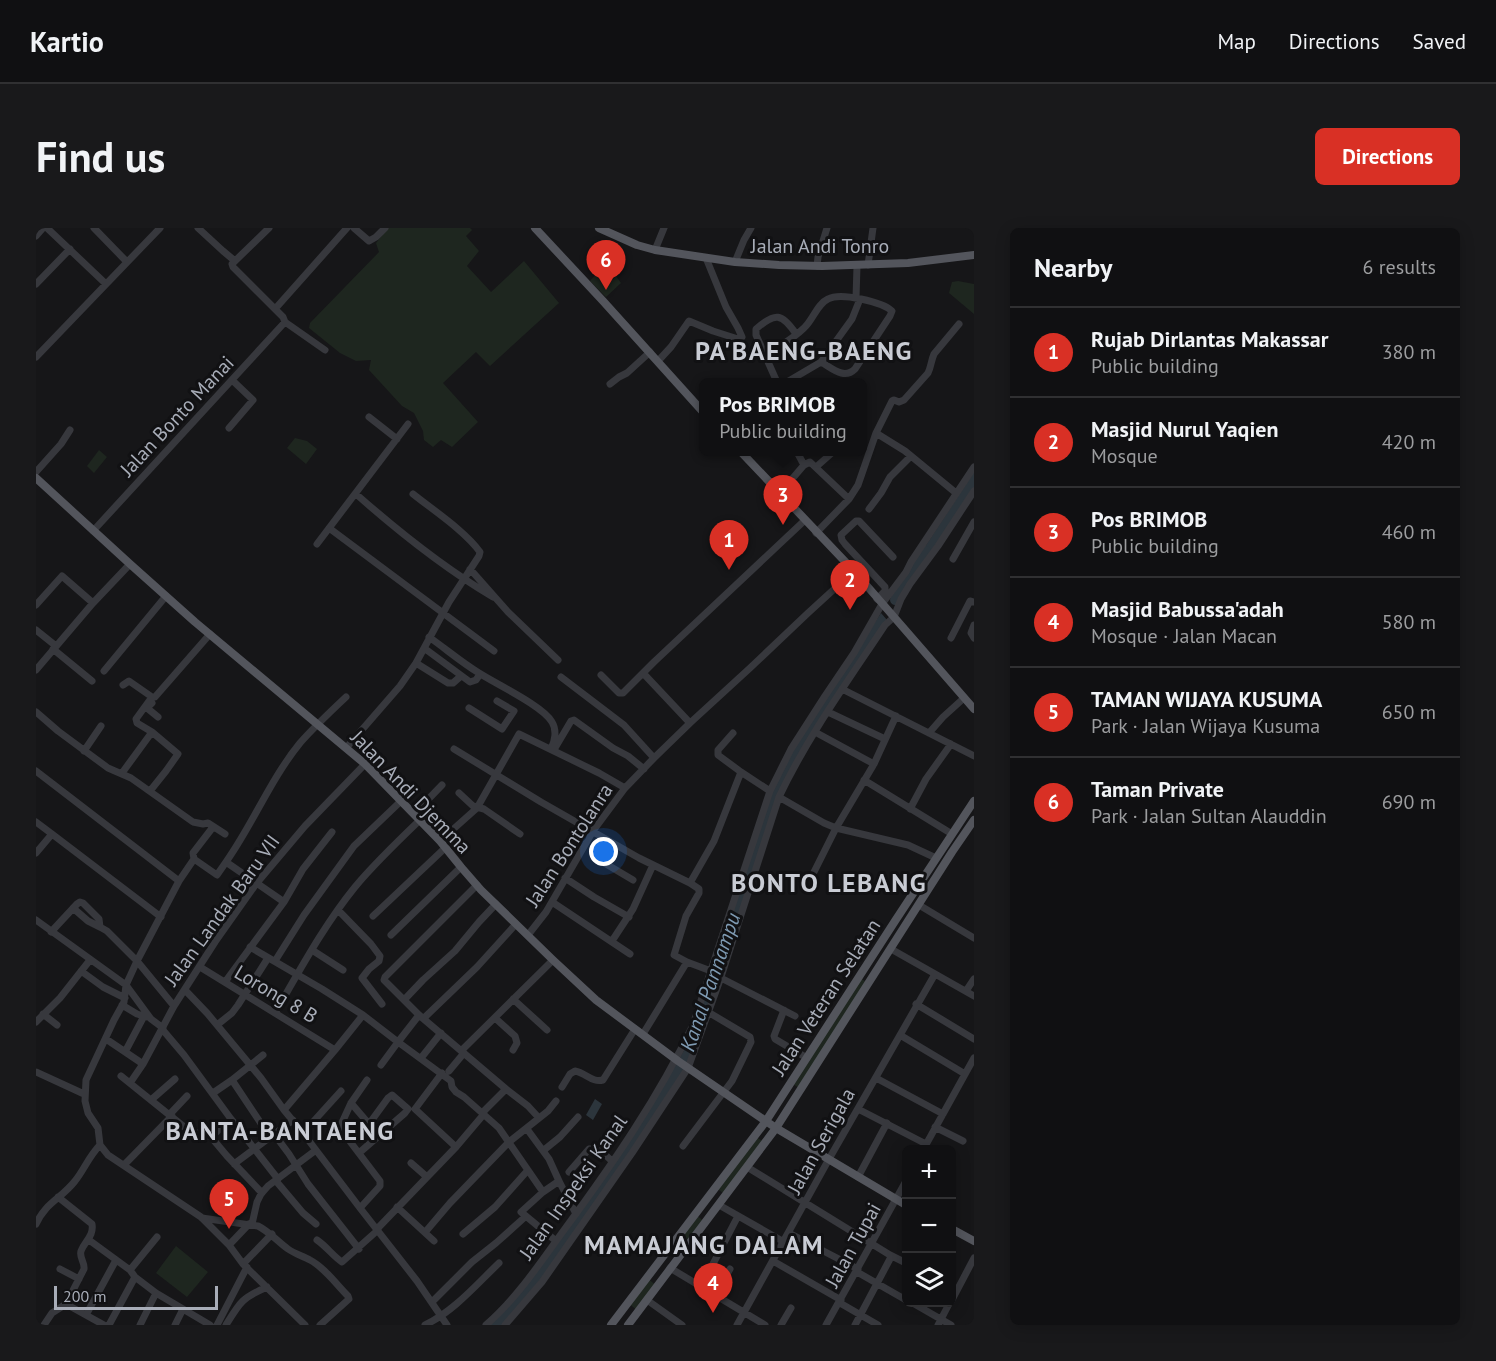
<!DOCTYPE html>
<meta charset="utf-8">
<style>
:root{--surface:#101012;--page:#19191b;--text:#f1f3f6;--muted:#9c9d9f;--line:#303032;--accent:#d93025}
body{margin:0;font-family:"PT Sans",sans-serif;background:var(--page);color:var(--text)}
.controls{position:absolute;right:18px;bottom:18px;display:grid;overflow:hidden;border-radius:9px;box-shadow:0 3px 15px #0003}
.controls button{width:54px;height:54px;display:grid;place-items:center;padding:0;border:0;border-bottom:2px solid var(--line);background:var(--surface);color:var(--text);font:30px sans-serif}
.scale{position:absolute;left:18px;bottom:15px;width:164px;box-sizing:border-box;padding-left:6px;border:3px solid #a8adb8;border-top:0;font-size:16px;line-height:21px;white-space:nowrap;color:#a8adb8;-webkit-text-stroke:4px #111113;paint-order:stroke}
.you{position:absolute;left:568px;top:624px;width:21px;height:21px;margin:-15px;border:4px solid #fff;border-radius:50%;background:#1a73e8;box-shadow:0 0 0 9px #1a73e833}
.badge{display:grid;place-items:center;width:39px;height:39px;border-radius:50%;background:var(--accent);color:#fff;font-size:20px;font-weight:700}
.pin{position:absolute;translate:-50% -50px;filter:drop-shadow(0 2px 3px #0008)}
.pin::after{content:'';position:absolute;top:32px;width:21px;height:18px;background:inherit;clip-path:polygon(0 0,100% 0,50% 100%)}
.popup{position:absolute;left:663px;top:150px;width:168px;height:78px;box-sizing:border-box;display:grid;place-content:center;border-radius:9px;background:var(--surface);filter:drop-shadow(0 2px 4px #0005);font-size:20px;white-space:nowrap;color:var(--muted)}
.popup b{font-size:22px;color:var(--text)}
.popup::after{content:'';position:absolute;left:50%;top:100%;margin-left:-12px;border:12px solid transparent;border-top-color:var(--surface)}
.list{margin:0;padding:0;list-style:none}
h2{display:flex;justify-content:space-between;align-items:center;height:78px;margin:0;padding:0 24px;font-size:26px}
h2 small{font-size:20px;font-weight:400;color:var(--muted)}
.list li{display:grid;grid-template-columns:39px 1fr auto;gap:18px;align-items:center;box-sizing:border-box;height:90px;padding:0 24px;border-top:2px solid var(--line)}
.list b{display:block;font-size:22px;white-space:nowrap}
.list p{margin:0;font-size:20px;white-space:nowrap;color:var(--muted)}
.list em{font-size:20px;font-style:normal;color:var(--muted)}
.icon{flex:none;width:33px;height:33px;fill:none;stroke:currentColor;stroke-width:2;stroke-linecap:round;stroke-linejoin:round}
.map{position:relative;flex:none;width:938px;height:1097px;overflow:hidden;border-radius:9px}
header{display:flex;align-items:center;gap:36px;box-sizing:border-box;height:84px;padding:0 30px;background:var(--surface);border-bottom:2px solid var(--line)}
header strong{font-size:28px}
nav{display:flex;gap:33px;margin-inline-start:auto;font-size:21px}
.intro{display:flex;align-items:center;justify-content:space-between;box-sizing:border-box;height:144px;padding:0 36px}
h1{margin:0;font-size:42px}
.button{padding:15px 27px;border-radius:9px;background:var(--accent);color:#fff;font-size:21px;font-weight:700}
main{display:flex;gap:36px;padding:0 36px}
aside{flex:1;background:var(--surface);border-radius:9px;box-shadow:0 3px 15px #0003}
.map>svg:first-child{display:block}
.green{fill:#1e261f}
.water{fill:#2c353c}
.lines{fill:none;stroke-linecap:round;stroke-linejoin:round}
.river{stroke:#2c353c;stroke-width:10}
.minor{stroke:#37383d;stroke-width:7}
.major{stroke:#53555c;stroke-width:8}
.labels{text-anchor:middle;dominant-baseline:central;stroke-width:6;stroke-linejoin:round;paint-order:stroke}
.street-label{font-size:20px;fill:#a8adb8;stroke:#111113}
.water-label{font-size:21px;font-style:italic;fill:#7f9bb3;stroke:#111113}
.district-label{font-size:26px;font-weight:bold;letter-spacing:1.5px;fill:#c9ccd4;stroke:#111113}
</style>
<header>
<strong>Kartio</strong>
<nav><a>Map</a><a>Directions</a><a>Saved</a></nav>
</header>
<div class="intro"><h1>Find us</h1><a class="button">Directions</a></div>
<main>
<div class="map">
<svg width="938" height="1097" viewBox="0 0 938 1097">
<rect width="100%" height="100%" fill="#161618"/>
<path class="green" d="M352 0H434L436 2 430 8 443 23 431 38 455 64 488 33 523 75 454 138 440 124 407 155 442 194 416 219 405 212 397 219 388 212 387 203 378 185 366 178 333 142 335 132 320 133 304 125 273 100 274 95 343 24 340 15Z
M561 45 565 48 567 46 575 53 580 48 585 55 570 69 554 53Z
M922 53 938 56V86L913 65 916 54Z
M259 210 271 213 281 221 270 236 251 220Z
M63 222 71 229 58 245 51 238Z
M823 749 833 756 765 861 755 855Z
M719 908 729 915 690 967 680 960Z
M660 987 669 994 641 1031 632 1024Z
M140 1018 172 1044 151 1069 120 1045Z
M611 1050 621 1058 602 1083 592 1075Z"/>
<path class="water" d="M938 244V261L887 338 881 331Z
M878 336 883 342 861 373 857 369Z
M845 385 851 392 746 557 665 801 649 842 603 911 506 1050 466 1097H454L474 1077 621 869 654 812 737 562 763 510Z
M559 871 566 876 557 892 550 887Z"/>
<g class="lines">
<path class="river" d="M859 372 890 323"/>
<path class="minor" d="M11 0 70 56
M58 0 91 34
M162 0 187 23 199 33
M318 0 333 13 340 9 349 0
M0 8 7 0
M619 22 628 0
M199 33 196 36 197 39 239 81
M199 33 233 0
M699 34 708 12 715 0
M832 37 837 0
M781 38 782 29 791 0
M0 56 34 21
M820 70 821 38
M289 122 249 94 247 89 239 81 311 0
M729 128C742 119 757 111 768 100 777 92 781 76 792 71 805 64 846 74 856 83L854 88 819 141C808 152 796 140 785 134
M0 129 124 0
M622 133 635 119 653 93 677 103 702 111 706 109 702 100 690 79 670 30
M741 154 720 107V101C739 84 746 85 760 106
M751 154 785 134 816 91 824 71
M574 156 583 149 591 145 614 124
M333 189 361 211
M193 200 217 172 196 152
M840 205 869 223 920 265
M761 224 768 237
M780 239 797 224
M0 244 25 216 34 202
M744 265 768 237 774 234 813 271
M320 266C363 304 408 340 457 369
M833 281 845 265 854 249 875 228
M293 300 458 423
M57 303 249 94
M780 305 813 271 822 257 840 205 856 173 858 172 863 174 868 172 892 145C895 139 895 133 898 126L923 96
M281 316 372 196
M917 331 938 294
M434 341 472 384 522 432
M841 371 849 363V359L809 316 806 312 805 307 820 293H823L857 329
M0 377 26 348 57 375
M938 397 935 405 938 410
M0 402 20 418
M393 409C410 421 425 434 443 445 460 456 507 478 516 494 521 502 519 513 515 521
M915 410 934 373 938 374
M388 420 434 454 440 452 444 446
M17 421 56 453
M380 435 412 455H417L425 448
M0 442 57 375 94 336
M68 443 130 368
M607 445 654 495
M565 447 583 465H587L618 434 768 293
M525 449 588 497 618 530
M87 457 93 453 116 469
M806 461 938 528
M116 475 111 480 122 489
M433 480 466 501 478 483 461 473
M0 484 22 503 72 540 95 550 157 594 167 596 172 595 189 606
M792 484 849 511
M779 504 838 536
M697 505 682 522V527L705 544 734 563 755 521 789 468 818 425 846 376 870 344 875 334 938 239
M893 505 907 489 928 470
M311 519 364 458 380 435 413 374 443 328 444 324C429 303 397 282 377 266
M519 520 535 493 538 492 577 520 592 528 608 541
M418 521 505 574 603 630 654 655 663 661V665L650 688 638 727 651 734 675 743
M48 523 65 498
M0 543 143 653
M86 545 116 504
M828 552 916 606
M114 563 130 543 142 526 116 504 101 495 100 491 116 469H119L174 406
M423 565 437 578 448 581 484 606
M743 569 788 595 800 600 872 617 900 630
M874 581 890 551 915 516
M378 586 406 557
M0 594 16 606
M404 613 441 580 483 506 563 545 589 560
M574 617 565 633 597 652
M0 625 16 606 125 689
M158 631 181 647 190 634
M777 646 800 600 838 536 860 488
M529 650 558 669 593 689
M654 655 678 613 705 544
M441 657 349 749 348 752 383 787 470 861 446 885
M248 674 190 634C217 596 234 552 264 515 278 499 294 484 310 469
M516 674 594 726
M883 677 938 710
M37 680 52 693 64 699
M302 682 335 716 344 728 343 733 333 741 326 750 346 776
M337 688 409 620
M0 692 90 757 115 791 127 800
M15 704 41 676 44 674 47 675 63 691 64 699 71 703 101 733 138 778
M355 707 425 639
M492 707 510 684 557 603 589 560 618 530 654 495 714 440 772 385 818 343
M576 713 597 681 617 637
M214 719 286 761 327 787 362 814 383 787
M855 721 938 768
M276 722 307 742
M239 733 268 687 318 618 365 573
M164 739 299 822
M45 743 67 759 89 770
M685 750 759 788
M189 754 248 674 267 641 296 604
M149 762 171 785 225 850 248 882 267 905 324 980 381 1053 411 1097
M930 763 938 751
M477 771 511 802
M368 772 387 752 419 723 443 694 460 676
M880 776 938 811
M86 777 101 786 111 789
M748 782 738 808 739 811 771 830
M239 785C264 742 288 697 319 659 339 635 361 614 384 592
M7 786 21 797
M388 790 441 739 480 696
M459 790 479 808 481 815 477 822
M0 794 24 770 54 732
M181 797 196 785 202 777 232 730
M126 801 148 827 195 891 242 951
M607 806 651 734
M864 807 929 846
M70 811 107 836
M426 822 517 732
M89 824 108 788
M385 830 405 805
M345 837 362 814 415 853 416 859 420 864 428 869 463 900 507 964 523 953 540 986
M413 843 428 825
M0 844 48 866
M406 845 379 881 420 919
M85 848 152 902 175 909 191 928 226 965
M840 850 907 886
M196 852 234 909
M94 855 107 836 138 778 179 714 220 656 269 598 329 536
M526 859 534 846 539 843C550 845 556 855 567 852L599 801
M470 861 492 878 503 890
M177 865 196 852 227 827
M115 872 139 851
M315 875 333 896 352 870 356 867 372 881 369 885 323 925
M822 881 890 916
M248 882 299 822 327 787
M134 886 151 868
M899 899 927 913
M491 901 513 931 523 953
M267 905 305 863
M238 906 253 926 272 956 323 1021
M175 909 195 891
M64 917 62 900 52 885 49 873 50 852 78 792 88 774 90 757 101 733 143 653 158 631 157 625 177 599
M64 917 72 927 165 989 193 1017 207 1036 269 1097
M647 918 696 853 715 814 714 809 672 784
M508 922 524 909 542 889
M887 922 938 830
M375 935 391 949
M198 936 257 892
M88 937 136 888
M711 939 854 1027 855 1029 819 1097
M533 944 553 921C563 919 569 927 576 933
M822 949 851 895
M240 953 267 985 280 996
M507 964 485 984 520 1013
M683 977 748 1014
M361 979 398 1013
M324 980 344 958V953L306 903 304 899 315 875 331 852
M166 990 222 998C234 1004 242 1014 252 1021 259 1026 267 1028 274 1032 289 1040 300 1056 312 1068L313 1071 284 1097
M0 996C10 974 25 971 39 953 48 942 53 928 64 917
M216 996 221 974 225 966 232 958 280 922
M341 1001 420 919 448 886
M391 1002 414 975 473 914 512 883 520 873
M753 1005 822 1041
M427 1006 459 979 492 942
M53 1012 94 1042 99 1049 120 1065 174 1097
M281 1012C290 1018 298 1029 306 1034L342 1002
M193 1017 213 996
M854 1027 870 1035
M737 1033 805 1072
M207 1036 236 1006
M634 1040 729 1097
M24 1041 43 1051
M94 1042 121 1009
M821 1044 870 1072
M665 1059 702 988
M679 1067 694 1041
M611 1072 646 1097
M916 1072 938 1030
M396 1074 436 1034 460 1015 489 989
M875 1074 915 1097
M804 1075 842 1097
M30 1076 68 1097
M50 1087 80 1032
M8 1097 16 1085 30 1076 48 1041C49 1034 43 1030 45 1023 49 1013 58 1008 56 996L22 969
M73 1097 99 1049
M104 1097 120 1065
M139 1097 147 1081
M181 1097 211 1039
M190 1097C204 1074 206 1070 231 1059
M389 1097C418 1083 440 1057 463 1035
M450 1097C481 1070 504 1035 528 1002 576 937 622 870 657 797L734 563
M469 1097 506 1054 596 925 652 840 684 752 743 569C772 508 812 453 849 397L858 389 865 371 874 356 902 318 938 263
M701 1097 793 931 899 746
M745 1097 755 1080
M790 1097 870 953
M902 1097 914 1074"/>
<path class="major" d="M499 0 567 73 668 185
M563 0 601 17 619 22 699 34 743 37 786 38 872 35 938 27
M705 224 818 343 938 481
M0 250 94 336 159 394 329 536 404 613 425 639 445 662 517 732 560 772 642 833 740 900 870 977
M916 1001 938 1013
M575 1097 730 893 859 693 938 573
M592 1097 740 900 916 624 938 592"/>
</g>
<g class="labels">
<g class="street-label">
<text x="784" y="18">Jalan Andi Tonro</text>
<text transform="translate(141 188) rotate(-47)">Jalan Bonto Manai</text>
<text transform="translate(375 564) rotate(46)">Jalan Andi Djemma</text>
<text transform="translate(533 617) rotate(-57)">Jalan Bontolanra</text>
<text transform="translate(186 682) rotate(-54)">Jalan Landak Baru VII</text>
<text transform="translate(240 766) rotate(31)">Lorong 8 B</text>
<text transform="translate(790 769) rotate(-57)">Jalan Veteran Selatan</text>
<text transform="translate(785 913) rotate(-61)">Jalan Serigala</text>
<text transform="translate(537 959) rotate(-55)">Jalan Inspeksi Kanal</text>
<text transform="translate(817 1017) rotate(-61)">Jalan Tupai</text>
</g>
<g class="water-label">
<text transform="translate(674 754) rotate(-71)">Kanal Pannampu</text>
</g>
<g class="district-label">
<text x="768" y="122">PA'BAENG-BAENG</text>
<text x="793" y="654">BONTO LEBANG</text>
<text x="244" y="902">BANTA-BANTAENG</text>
<text x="668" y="1016">MAMAJANG DALAM</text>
</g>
</g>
</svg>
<div class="controls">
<button>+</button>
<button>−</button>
<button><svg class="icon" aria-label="layers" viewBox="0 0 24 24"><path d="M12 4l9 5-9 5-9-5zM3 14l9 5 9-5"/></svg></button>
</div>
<div class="scale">200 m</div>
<div class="you"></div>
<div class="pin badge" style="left:693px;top:342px">1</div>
<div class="pin badge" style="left:814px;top:382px">2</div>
<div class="pin badge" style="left:747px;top:297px">3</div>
<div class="popup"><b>Pos BRIMOB</b>Public building</div>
<div class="pin badge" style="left:677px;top:1085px">4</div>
<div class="pin badge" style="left:193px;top:1001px">5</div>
<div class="pin badge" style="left:570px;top:62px">6</div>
</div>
<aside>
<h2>Nearby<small>6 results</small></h2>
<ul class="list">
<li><span class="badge">1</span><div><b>Rujab Dirlantas Makassar</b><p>Public building</p></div><em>380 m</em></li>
<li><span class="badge">2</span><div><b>Masjid Nurul Yaqien</b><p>Mosque</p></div><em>420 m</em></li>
<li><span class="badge">3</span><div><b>Pos BRIMOB</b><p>Public building</p></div><em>460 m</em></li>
<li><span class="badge">4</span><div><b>Masjid Babussa'adah</b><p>Mosque · Jalan Macan</p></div><em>580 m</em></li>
<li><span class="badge">5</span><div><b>TAMAN WIJAYA KUSUMA</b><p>Park · Jalan Wijaya Kusuma</p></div><em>650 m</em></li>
<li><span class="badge">6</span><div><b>Taman Private</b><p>Park · Jalan Sultan Alauddin</p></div><em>690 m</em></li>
</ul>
</aside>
</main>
